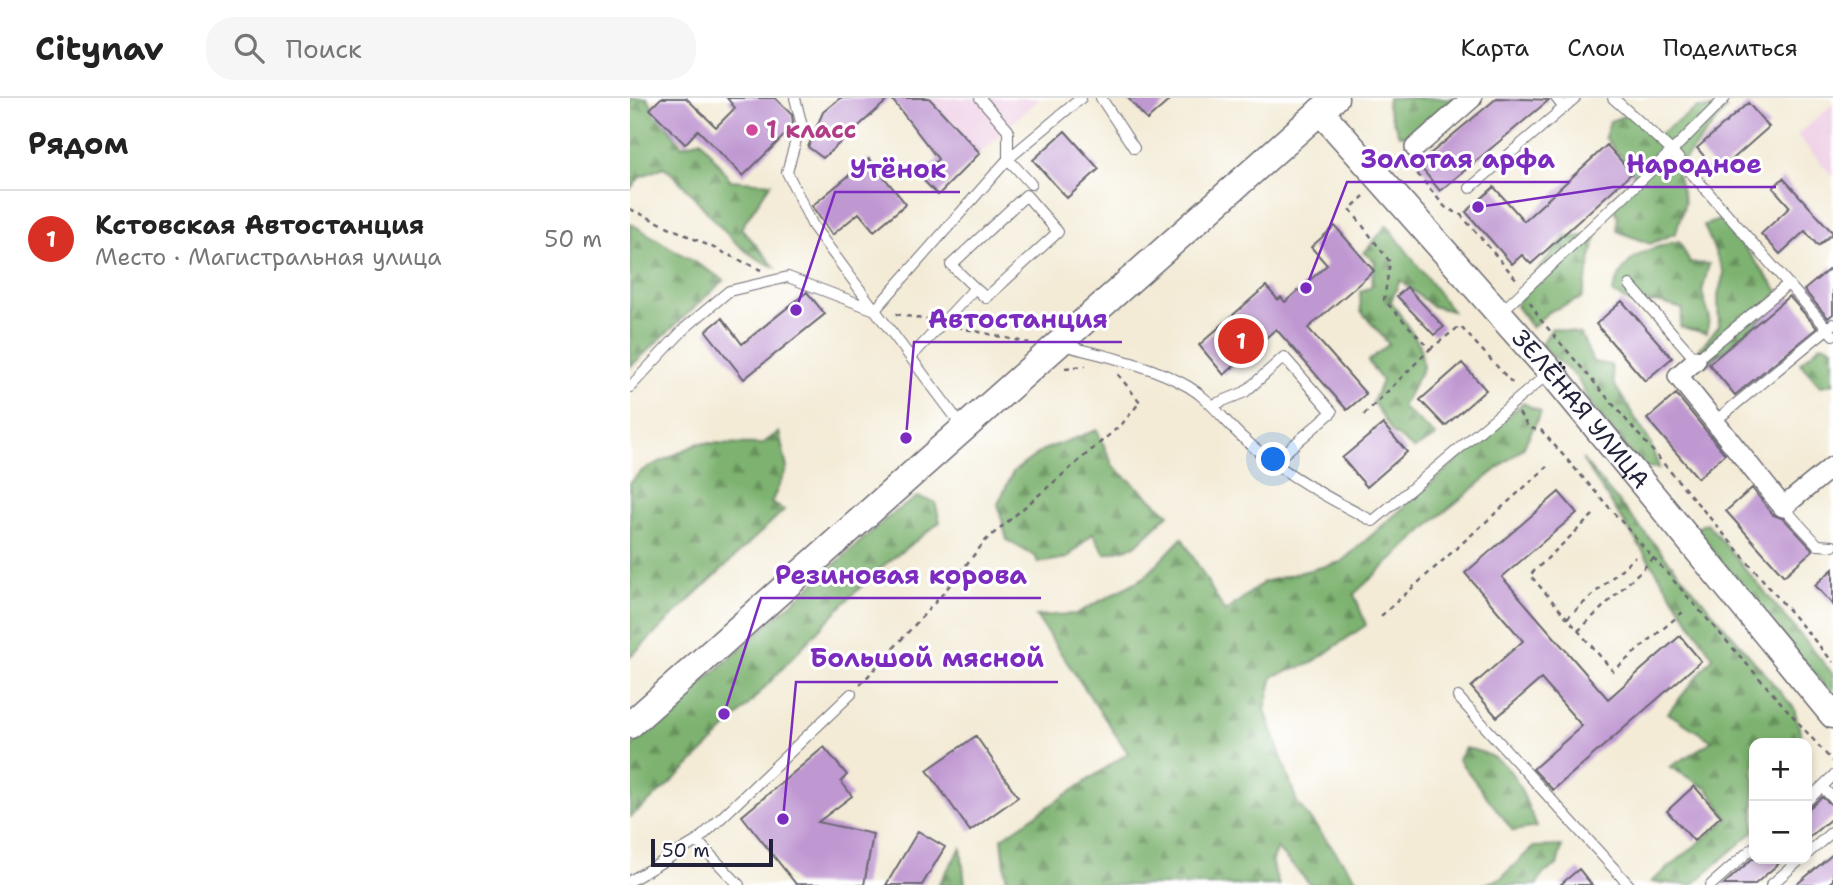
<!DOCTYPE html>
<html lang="ru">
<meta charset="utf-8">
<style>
:root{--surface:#fff;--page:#f6f6f6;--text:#222;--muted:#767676;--line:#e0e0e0;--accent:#d93025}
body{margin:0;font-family:"Shantell Sans",sans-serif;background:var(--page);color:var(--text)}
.controls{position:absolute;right:21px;bottom:21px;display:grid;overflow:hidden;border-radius:14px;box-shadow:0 4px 10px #0003}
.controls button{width:63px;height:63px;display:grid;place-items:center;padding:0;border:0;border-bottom:2px solid var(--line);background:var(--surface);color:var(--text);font:35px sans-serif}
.scale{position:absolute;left:21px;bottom:18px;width:122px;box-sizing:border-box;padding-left:7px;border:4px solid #22223b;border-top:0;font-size:19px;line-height:24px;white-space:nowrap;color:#22223b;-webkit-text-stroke:5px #fff;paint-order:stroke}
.you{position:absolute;left:644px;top:362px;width:24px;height:24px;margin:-18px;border:5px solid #fff;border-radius:50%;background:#1a73e8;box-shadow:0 0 0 10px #1a73e833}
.badge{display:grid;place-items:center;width:46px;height:46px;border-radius:50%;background:var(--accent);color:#fff;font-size:23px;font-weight:700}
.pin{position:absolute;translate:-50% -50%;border:4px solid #fff;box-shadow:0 2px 7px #0006}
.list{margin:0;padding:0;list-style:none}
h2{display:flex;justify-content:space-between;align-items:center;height:91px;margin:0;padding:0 28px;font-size:30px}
h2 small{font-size:23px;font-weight:400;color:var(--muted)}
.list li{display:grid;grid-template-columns:46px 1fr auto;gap:21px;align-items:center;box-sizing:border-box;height:98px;padding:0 28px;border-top:2px solid var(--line)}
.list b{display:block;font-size:26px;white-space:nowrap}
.list p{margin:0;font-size:23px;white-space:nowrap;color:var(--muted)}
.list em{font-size:23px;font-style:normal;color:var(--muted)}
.icon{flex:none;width:38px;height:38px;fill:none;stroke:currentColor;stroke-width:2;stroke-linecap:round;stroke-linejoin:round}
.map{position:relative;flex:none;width:1203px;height:787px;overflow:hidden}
header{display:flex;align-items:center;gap:42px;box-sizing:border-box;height:98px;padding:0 35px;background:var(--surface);border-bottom:2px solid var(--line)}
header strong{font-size:33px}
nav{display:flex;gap:38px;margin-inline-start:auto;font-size:24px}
.search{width:490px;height:63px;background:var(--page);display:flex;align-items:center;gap:18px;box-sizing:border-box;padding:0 24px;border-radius:28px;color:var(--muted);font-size:26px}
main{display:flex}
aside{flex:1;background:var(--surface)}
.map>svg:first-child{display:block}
.built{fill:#efd0e6}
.forest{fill:url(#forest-firs);stroke:#506a55;stroke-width:2}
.building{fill:#bf97d1}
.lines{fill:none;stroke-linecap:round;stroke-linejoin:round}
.lane-casing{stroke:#6b6871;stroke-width:12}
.street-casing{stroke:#6b6871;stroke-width:22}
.secondary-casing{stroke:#6b6871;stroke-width:29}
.path{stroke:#6b6871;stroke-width:2.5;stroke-dasharray:5 5;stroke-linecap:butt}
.lane{stroke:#fff;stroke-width:10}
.street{stroke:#fff;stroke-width:19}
.secondary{stroke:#fff;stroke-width:26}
.hotel-dot{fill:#d1479c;stroke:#fff;stroke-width:2.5}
.labels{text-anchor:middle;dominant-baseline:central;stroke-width:6;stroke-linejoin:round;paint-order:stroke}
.hotel-label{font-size:24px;font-weight:bold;fill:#b23c85;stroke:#fff;text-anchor:start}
.street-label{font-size:24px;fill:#22223b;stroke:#fff}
.leader{fill:none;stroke:#7b2cbf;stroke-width:2.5}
.callout-dot{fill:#7b2cbf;stroke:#fff;stroke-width:2.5}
.callout-label{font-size:26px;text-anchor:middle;font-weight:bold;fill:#7b2cbf;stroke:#fff;stroke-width:6;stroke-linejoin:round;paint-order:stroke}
</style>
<header>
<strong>Citynav</strong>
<div class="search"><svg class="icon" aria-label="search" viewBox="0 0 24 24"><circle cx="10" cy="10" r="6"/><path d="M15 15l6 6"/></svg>Поиск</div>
<nav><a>Карта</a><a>Слои</a><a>Поделиться</a></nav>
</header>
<main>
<aside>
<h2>Рядом<small></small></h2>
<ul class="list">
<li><span class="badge">1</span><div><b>Кстовская Автостанция</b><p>Место · Магистральная улица</p></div><em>50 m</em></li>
</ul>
</aside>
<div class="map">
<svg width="1203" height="787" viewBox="0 0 1203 787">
<defs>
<pattern id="forest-firs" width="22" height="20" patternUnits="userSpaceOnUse" patternTransform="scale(1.75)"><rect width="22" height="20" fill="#7db26f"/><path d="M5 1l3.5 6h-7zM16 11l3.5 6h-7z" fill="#66905c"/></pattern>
</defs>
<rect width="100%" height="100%" fill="#fff"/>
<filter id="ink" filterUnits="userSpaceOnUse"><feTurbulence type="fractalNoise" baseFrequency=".0143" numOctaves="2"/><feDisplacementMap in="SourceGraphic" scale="14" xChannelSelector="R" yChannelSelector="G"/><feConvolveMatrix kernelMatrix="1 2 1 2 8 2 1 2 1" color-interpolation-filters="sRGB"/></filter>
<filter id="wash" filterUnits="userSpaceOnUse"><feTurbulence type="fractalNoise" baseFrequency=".00686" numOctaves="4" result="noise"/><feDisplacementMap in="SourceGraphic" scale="28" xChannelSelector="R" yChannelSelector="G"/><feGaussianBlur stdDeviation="1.57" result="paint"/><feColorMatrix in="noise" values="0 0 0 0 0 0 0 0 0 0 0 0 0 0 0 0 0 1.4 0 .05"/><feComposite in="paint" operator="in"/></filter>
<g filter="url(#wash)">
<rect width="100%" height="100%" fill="#f3ebd6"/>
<path class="built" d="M299 0H410L350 55Z
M1203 6V79L1167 37Z"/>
<path class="forest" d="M0 0H17L52 48 71 42 100 82 141 85 111 130 145 169C97 152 73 100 34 69L10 79 0 91Z
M758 0H831L780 37H769L757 8Z
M1067 10 1096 11 1046 72 1055 104 1046 135 1020 146 987 133 988 118 979 103 1005 77 975 39 980 23 1005 14 1025 39Z
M1093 121 1155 202 1075 268 1066 255 1089 228 1088 197 1094 175 1074 127Z
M0 125 94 182 0 269Z
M757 127 822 213 802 208 770 182 761 203 790 247 793 270 772 309 806 338 784 351 762 334 743 304 752 283 738 263 759 246 731 213 730 194 741 189 745 163 734 155Z
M966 138 952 200 918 214 902 230 886 208 908 172 935 139Z
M1049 143 1060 165 1079 166 1072 194 1079 218 1077 235 1050 229 1053 211 1027 204 1003 206 982 195C995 157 1012 153 1049 143Z
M922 230 951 236 963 264 981 267 984 286 1020 344 1029 370 1012 369 962 308 947 280 911 247Z
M1192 246 1203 250V286L1190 288 1170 265Z
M893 305 911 314 893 350 807 420 724 496 736 527 680 566 643 578 635 612 667 704 731 787H681L646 750 642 767 649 787H377L372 740 498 655 406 518 446 516 515 479 552 440 595 514 634 484 711 464Z
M467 332 483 368 539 416 505 448 475 456 463 435 437 460 408 465 406 459 377 442 368 406 383 374 413 352Z
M149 334 157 370 141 405 154 412 0 559V384L13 372 69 345 132 346Z
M952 361 1164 610 1173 645H1124V733L1062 787 1021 784 1098 721 1078 691 1040 669 1082 643 1038 615 1083 559Z
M287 399 305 404 310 424C291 440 269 454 251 470 164 549 93 647 0 719V649L258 419Z
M1077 425 1203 576V598L1064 431Z
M835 650C886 659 887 686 907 729L883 733 828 661Z
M932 748 927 767 913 776 907 787H853L871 780 903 749Z
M331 750 335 787H308Z"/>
<g id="blocks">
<path class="building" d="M31 0H56L86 29 105 10 97 0H145L162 17 163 24 161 31 113 78 68 32 55 46 20 11Z
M210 0H260L193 60 178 49 193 14Z
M261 0H299L350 55 308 97 290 79 308 61Z
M498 0H542L517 22Z
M867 0 919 2 810 93 788 66Z
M1118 5 1139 29 1088 74 1067 50Z
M435 33 469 71 437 100 403 62Z
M977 47 1002 75 901 166 892 157 882 166 836 114 864 89 894 123Z
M239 61 276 106 244 133 229 115 202 137 182 108Z
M1153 80 1203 135 1188 148 1175 133 1150 156 1131 136 1160 109 1143 90Z
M705 128 744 173 678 230 736 296 717 312 646 231 594 277 569 247 636 188 648 202 651 199 655 204 697 167 681 149Z
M1203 168V216L1198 220 1174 192Z
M777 189 814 229 804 237 767 198Z
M177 194 195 216 114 281 76 233 92 220 112 246Z
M1159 198 1187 230 1105 297 1079 266Z
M992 203 1042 260 1015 283 966 226Z
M832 265 856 292 815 328 790 302Z
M1046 296 1095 356 1068 380 1017 321Z
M753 326 777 354 737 389 712 360Z
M1122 390 1143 417 1154 421 1183 452 1154 478 1096 413Z
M929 394 947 415 872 479 978 601 1050 538 1071 563 923 692 903 671 952 628 911 581 867 619 841 589 893 543 835 475Z
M1203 471V507L1185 487Z
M346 638 388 699 340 733 297 672Z
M194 649 217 677 211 683 222 698 188 724 243 736 234 787 166 786 112 718Z
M1064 688 1091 718 1064 743 1037 713Z
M1192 699 1203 708V719L1177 741V712Z
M288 733 315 749 292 787H256Z
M1203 756V782L1197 787H1166Z
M1122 761H1154L1124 787H1093Z
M949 771 962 787H930Z"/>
</g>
</g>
<g filter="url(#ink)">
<use href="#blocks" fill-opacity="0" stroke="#6b6871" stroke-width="2"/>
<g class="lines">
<defs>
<path id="lane" d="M165 0 171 24 157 74 183 128 245 212 378 61V32L350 0
M471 0 504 50
M926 0 934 10
M1095 0 1042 53 1203 237
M401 86 378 61 451 0
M840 90 945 0
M1000 187 1066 262 1158 186
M870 215 1042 53 983 0
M432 247C475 258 520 266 559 289 581 302 594 323 613 340 650 374 699 401 743 423L920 274
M281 259 345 190 321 167 396 97 428 134 356 200 345 190
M0 289 55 230 99 193 158 179 245 212 332 328
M583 307 615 294 654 259 702 314 644 364
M1084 324 1203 226
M1153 409 1188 447 1203 448
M828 599 999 787
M1193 690 1203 700
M1177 703 1203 678
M67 743 221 596
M1177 756 1203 733
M0 783 67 743 109 787
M1081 787 1124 749
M1141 787 1171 761"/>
<path id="street" d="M785 50 842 0
M1066 262 1048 278 1153 409 1203 368"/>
<g id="secondary">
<path id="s1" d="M690 13 921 274 1203 617"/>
<path d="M0 627 705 0"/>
</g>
</defs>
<use href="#lane" class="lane-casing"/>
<use href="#street" class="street-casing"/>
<use href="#secondary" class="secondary-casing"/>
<path class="path" d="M781 68 815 109 831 117 888 183
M0 111 131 172
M900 204 910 221 1203 564
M266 216 297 222
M327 229 399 245
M800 251 830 228 885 288
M435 270 456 268
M889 315 899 330 911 332 1203 664
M734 317 800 251 754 202 760 164 720 111 734 98
M963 417 900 477 983 573 1054 513
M751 518 917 369
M937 520 1005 459
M948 533 1024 460
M230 587 310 499 356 442 492 326 510 304 486 274"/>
<use href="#lane" class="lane"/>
<use href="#street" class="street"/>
<use href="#secondary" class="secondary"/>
</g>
</g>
<circle class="hotel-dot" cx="122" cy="32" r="7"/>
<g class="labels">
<g class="hotel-label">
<text x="136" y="32">1 класс</text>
</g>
<g class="street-label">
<text stroke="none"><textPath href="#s1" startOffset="396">ЗЕЛЁНАЯ УЛИЦА</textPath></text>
</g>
</g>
<path class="leader" d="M676 190L717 84H939M848 109L983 89H1146M166 212L205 94H330M276 340L284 244H492M94 616L131 500H411M153 721L166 584H428"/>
<g class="callout-dot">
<circle cx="676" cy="190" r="7"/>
<circle cx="848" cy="109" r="7"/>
<circle cx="166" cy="212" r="7"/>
<circle cx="276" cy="340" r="7"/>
<circle cx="94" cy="616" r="7"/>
<circle cx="153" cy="721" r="7"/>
</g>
<g class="callout-label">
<text x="828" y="70">Золотая арфа</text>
<text x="1064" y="75">Народное</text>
<text x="268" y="80">Утёнок</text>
<text x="388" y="230">Автостанция</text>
<text x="271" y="486">Резиновая корова</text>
<text x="297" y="569">Большой мясной</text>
</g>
</svg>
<div class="controls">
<button>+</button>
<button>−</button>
</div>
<div class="scale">50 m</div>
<div class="you"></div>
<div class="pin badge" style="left:611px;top:243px">1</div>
</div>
</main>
